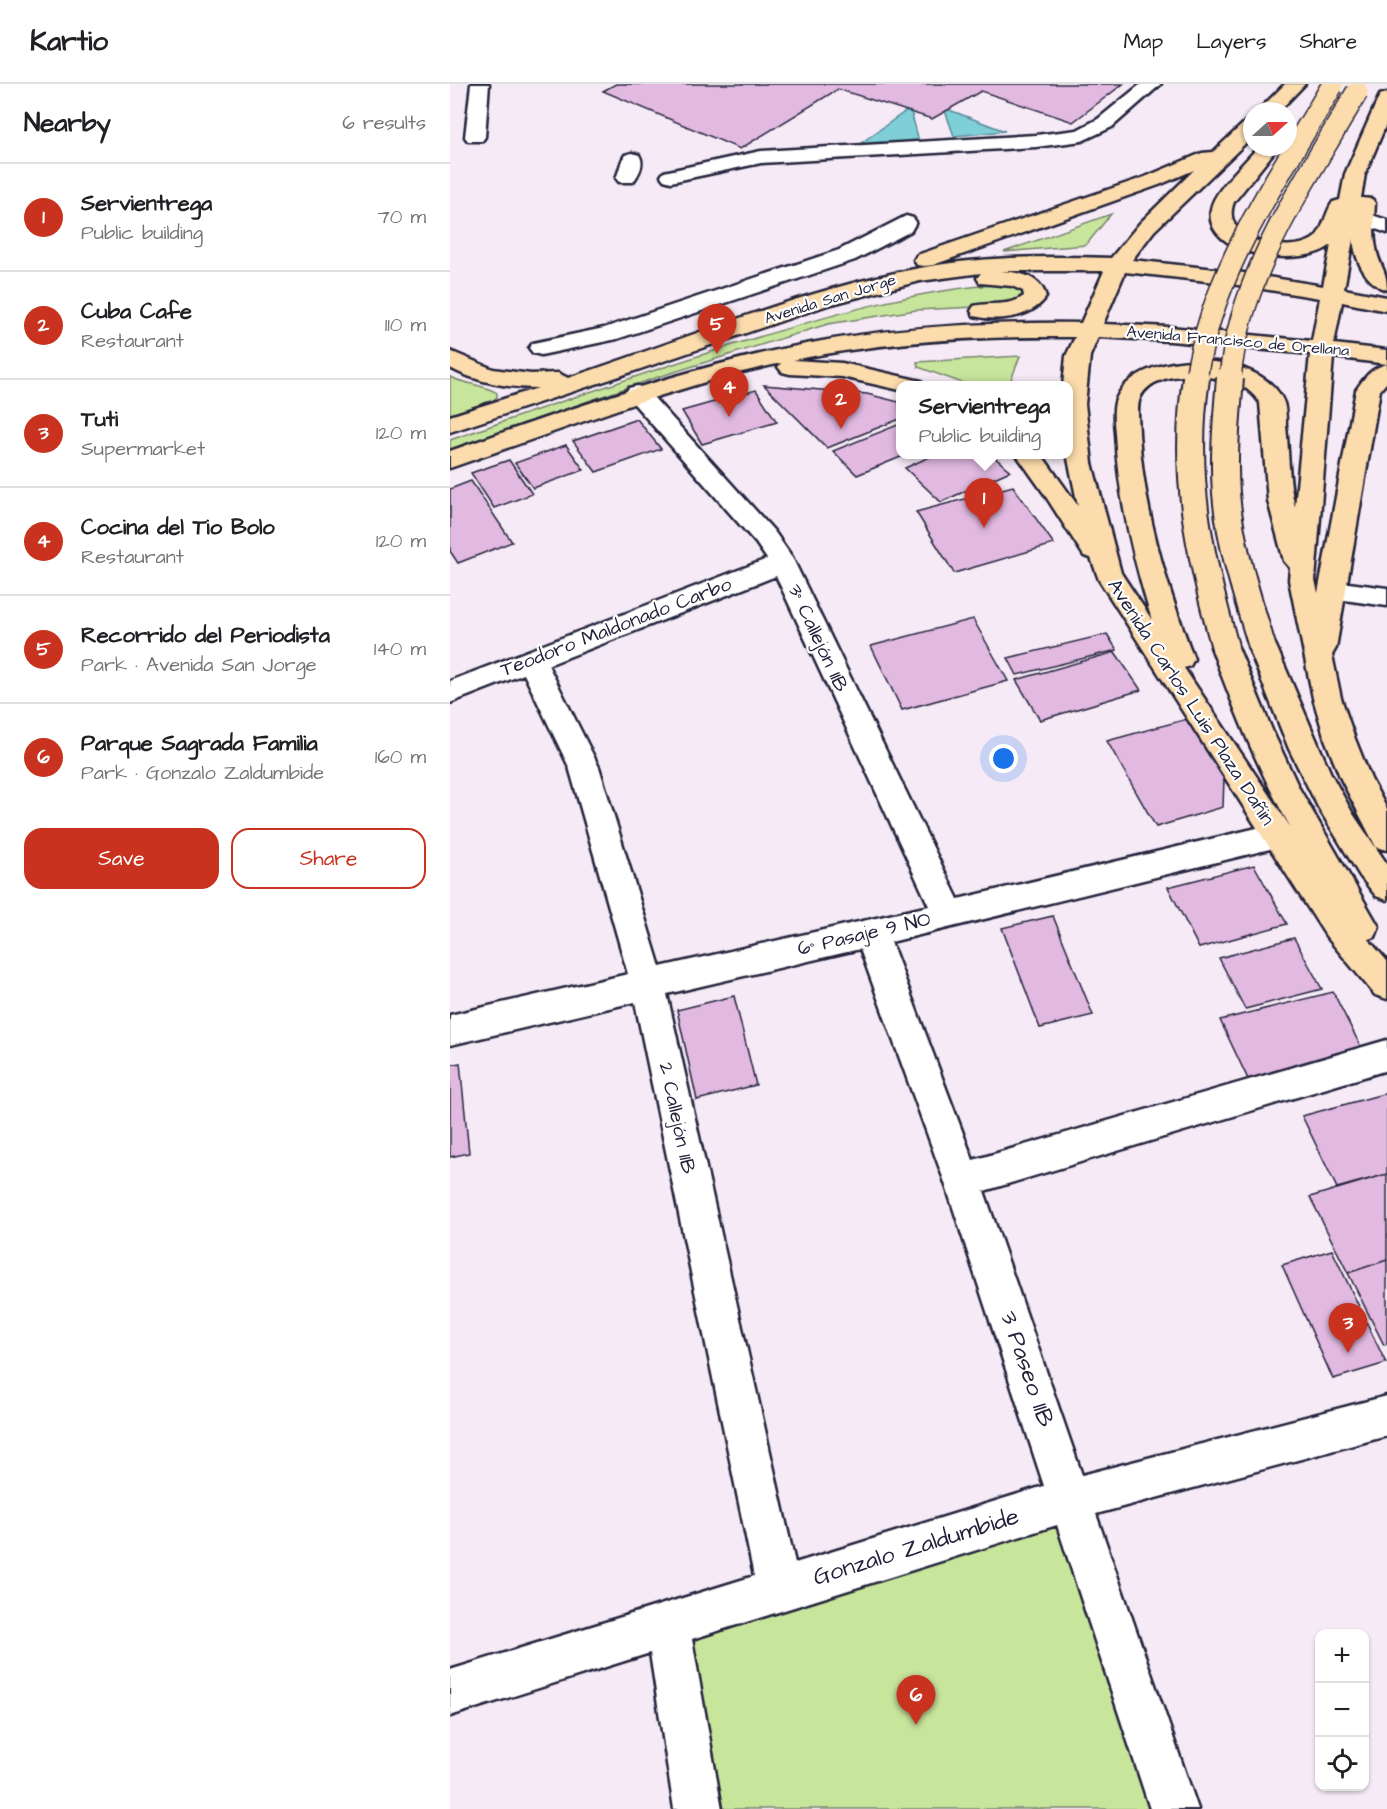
<!DOCTYPE html>
<meta charset="utf-8">
<style>
:root{--surface:#fff;--page:#f2f2f2;--text:#202124;--muted:#757577;--line:#e0e0e0;--accent:#c8321e}
body{margin:0;font-family:"Architects Daughter",sans-serif;background:var(--page);color:var(--text)}
.controls{position:absolute;right:18px;bottom:18px;display:grid;overflow:hidden;border-radius:12px;box-shadow:0 2px 4px #0004}
.controls button{width:54px;height:54px;display:grid;place-items:center;padding:0;border:0;border-bottom:2px solid var(--line);background:var(--surface);color:var(--text);font:30px sans-serif}
.compass{position:absolute;left:793px;top:18px;width:54px;height:54px;border-radius:50%;background:var(--surface);box-shadow:0 2px 4px #0004;rotate:69deg}
.you{position:absolute;left:554px;top:675px;width:21px;height:21px;margin:-15px;border:4px solid #fff;border-radius:50%;background:#1a73e8;box-shadow:0 0 0 9px #1a73e833}
.badge{display:grid;place-items:center;width:39px;height:39px;border-radius:50%;background:var(--accent);color:#fff;font-size:20px;font-weight:700}
.pin{position:absolute;translate:-50% -50px;filter:drop-shadow(0 2px 3px #0008)}
.pin::after{content:'';position:absolute;top:32px;width:21px;height:18px;background:inherit;clip-path:polygon(0 0,100% 0,50% 100%)}
.popup{position:absolute;left:446px;top:297px;width:177px;height:78px;box-sizing:border-box;display:grid;place-content:center;border-radius:12px;background:var(--surface);filter:drop-shadow(0 2px 4px #0005);font-size:20px;white-space:nowrap;color:var(--muted)}
.popup b{font-size:22px;color:var(--text)}
.popup::after{content:'';position:absolute;left:50%;top:100%;margin-left:-12px;border:12px solid transparent;border-top-color:var(--surface)}
.list{margin:0;padding:0;list-style:none}
h2{display:flex;justify-content:space-between;align-items:center;height:78px;margin:0;padding:0 24px;font-size:26px}
h2 small{font-size:20px;font-weight:400;color:var(--muted)}
.list li{display:grid;grid-template-columns:39px 1fr auto;gap:18px;align-items:center;box-sizing:border-box;height:108px;padding:0 24px;border-top:2px solid var(--line)}
.list b{display:block;font-size:22px;white-space:nowrap}
.list p{margin:0;font-size:20px;white-space:nowrap;color:var(--muted)}
.list em{font-size:20px;font-style:normal;color:var(--muted)}
.actions{display:flex;gap:12px;padding:18px 24px}
.actions a{flex:1;padding:14px 0;border:2px solid var(--accent);border-radius:18px;text-align:center;font-size:21px;color:var(--accent)}
.actions .main{background:var(--accent);color:#fff}
.icon{flex:none;width:33px;height:33px;fill:none;stroke:currentColor;stroke-width:2;stroke-linecap:round;stroke-linejoin:round}
.map{position:relative;flex:none;width:937px;height:1725px;overflow:hidden}
header{display:flex;align-items:center;gap:36px;box-sizing:border-box;height:84px;padding:0 30px;background:var(--surface);border-bottom:2px solid var(--line)}
header strong{font-size:28px}
nav{display:flex;gap:33px;margin-inline-start:auto;font-size:21px}
main{display:flex}
aside{flex:1;background:var(--surface)}
.map>svg:first-child{display:block}
.green{fill:#c8e59c;stroke:#75846c;stroke-width:1.5}
.water{fill:#7ecfd7;stroke:#598a99;stroke-width:1.5}
.building{fill:#e1b9e1;stroke:#22223b;stroke-width:1.5}
.lines{fill:none;stroke-linecap:round;stroke-linejoin:round}
.minor-casing{stroke:#22223b;stroke-width:5}
.major-casing{stroke:#22223b;stroke-width:5}
.minor{fill:#fff;fill-rule:evenodd}
.major{fill:#fcdcac;fill-rule:evenodd}
.major-bridge-far1-casing{stroke:#22223b;stroke-width:24;stroke-linecap:butt}
.major-bridge-casing{stroke:#22223b;stroke-width:30;stroke-linecap:butt}
.major-bridge-far1{stroke:#fcdcac;stroke-width:21}
.major-bridge{stroke:#fcdcac;stroke-width:26}
.labels{text-anchor:middle;dominant-baseline:central;stroke-width:4.5;stroke-linejoin:round;paint-order:stroke}
.far-street-label{font-size:16px;fill:#22223b;stroke:#fff}
.street-label{font-size:20px;fill:#22223b;stroke:#fff}
.near-street-label{font-size:24px;fill:#22223b;stroke:#fff}
</style>
<header>
<strong>Kartio</strong>
<nav><a>Map</a><a>Layers</a><a>Share</a></nav>
</header>
<main>
<aside>
<h2>Nearby<small>6 results</small></h2>
<ul class="list">
<li><span class="badge">1</span><div><b>Servientrega</b><p>Public building</p></div><em>70 m</em></li>
<li><span class="badge">2</span><div><b>Cuba Cafe</b><p>Restaurant</p></div><em>110 m</em></li>
<li><span class="badge">3</span><div><b>Tuti</b><p>Supermarket</p></div><em>120 m</em></li>
<li><span class="badge">4</span><div><b>Cocina del Tio Bolo</b><p>Restaurant</p></div><em>120 m</em></li>
<li><span class="badge">5</span><div><b>Recorrido del Periodista</b><p>Park · Avenida San Jorge</p></div><em>140 m</em></li>
<li><span class="badge">6</span><div><b>Parque Sagrada Familia</b><p>Park · Gonzalo Zaldumbide</p></div><em>160 m</em></li>
</ul>
<div class="actions"><a class="main">Save</a><a>Share</a></div>
</aside>
<div class="map">
<svg width="937" height="1725" viewBox="0 0 937 1725">
<rect width="100%" height="100%" fill="#f6eaf6"/>
<filter id="ink" filterUnits="userSpaceOnUse"><feTurbulence type="fractalNoise" baseFrequency=".0167" numOctaves="2"/><feDisplacementMap in="SourceGraphic" scale="12" xChannelSelector="R" yChannelSelector="G"/><feConvolveMatrix kernelMatrix="1 2 1 2 8 2 1 2 1" color-interpolation-filters="sRGB"/></filter>
<g filter="url(#ink)">
<path class="green" d="M661 130 636 161 554 168Z
M557 200 578 208 565 221 466 226 378 240 205 294 0 365V356C95 323 190 290 286 260 374 233 465 205 557 200Z
M570 272 559 301H518L468 283 467 278Z
M0 293C14 300 35 301 47 309V313L42 317 0 331Z
M614 1439 707 1725H266L238 1558Z"/>
<path class="water" d="M460 24 469 57 407 62Z
M494 24 555 47 504 52Z"/>
<path class="building" d="M166 0H673L623 38 531 7 482 35 388 5 290 65 153 7Z
M314 301 417 310 449 318 450 335 377 364Z
M306 306 327 338 252 360 232 327Z
M187 335 211 365 146 388 123 357Z
M450 340V370H458L407 391 383 367Z
M116 361 134 386 83 404 65 379Z
M486 370H541L560 387 491 418 455 384Z
M59 376 82 410 44 424 21 389Z
M21 397 62 458 8 479 0 467V405Z
M563 402 604 460 504 489 466 428Z
M523 535 558 597 452 626 421 562Z
M657 550 667 566 567 591 558 574Z
M665 568 691 606 590 636 566 596Z
M737 635 774 694 773 723 706 743 657 657Z
M804 781 837 840 749 864 718 803Z
M603 832 643 931 590 944 552 844Z
M844 854 872 905 795 925 769 874Z
M883 908 912 965 798 995 770 936Z
M284 912 306 1001 247 1016 227 926Z
M10 979 19 1069 0 1073V981Z
M937 1009V1090L887 1104 852 1032Z
M937 1090V1176L898 1189 860 1113Z
M882 1166 936 1279 883 1295 832 1181Z
M937 1176V1260L934 1261 898 1189Z"/>
<g class="lines">
<defs>
<path id="minor" d="M21 0H39L35 53 32 57H18L15 53Z
M691 0H711L662 43 632 57 586 63 311 79 221 98 214 96 211 92 214 88 311 67 586 51 627 46 648 35Z
M182 69 189 71C195 80 189 90 183 98H169L166 94C170 86 170 78 175 71Z
M913 128 937 136V149L906 138 903 134 906 130Z
M456 132 463 134 466 138 461 147 405 176 167 255 91 271 83 269 79 264 83 259 154 244 389 166Z
M187 302 195 304 324 447 342 473 508 815 828 739 839 742 844 751 839 760 828 763 441 858 523 1076 937 956V986L534 1107 632 1391 937 1312V1352L646 1430 748 1725H700L607 1441 242 1555 272 1725H224L200 1569 0 1632V1586L304 1492 185 918 0 961V931L178 890 119 683 74 590 0 619V597L317 475 306 459 179 314 175 309 179 304ZM326 492 479 822 210 883 149 683 98 581ZM410 865 494 1096 594 1402 345 1479 217 910Z
M883 497 937 504V522L873 513 869 506 873 499Z"/>
<path id="major" d="M835 0H855L829 27H808Z
M937 9V38L915 90 911 114 922 115 925 119C924 134 923 149 926 164 929 183 937 184 937 206 916 200 905 176 903 155L894 205 937 213V227L892 218 884 260 937 266V298L930 306 886 564 882 571 891 614 905 655 921 695 937 725V766L926 763 891 695 875 655 863 614 839 496 840 484 834 477 818 417 810 319C795 296 771 294 746 292 727 291 699 294 690 314 686 324 689 339 689 350 694 428 717 503 744 575L740 582 734 584 841 744C808 686 784 625 761 563L765 556 775 553 785 556 822 646 849 704 929 843 925 853 918 855 937 877V915L925 911 876 852 649 496 641 474 634 472 593 408 566 370H591L628 422 617 370 618 302H613L616 272 625 253C530 252 436 257 343 276L392 279 471 297 475 302H450V306L392 293 340 290 332 288 328 283 331 279 275 292 186 319 0 384V367C117 326 234 284 356 260 446 242 539 238 631 239L654 187H550C569 188 591 192 596 213 582 234 548 238 524 232L521 227 524 222C541 218 559 223 574 212L573 207 562 202 530 199 527 194 531 189 470 197 378 221 158 296 0 348V332L88 304C59 304 26 298 0 284V267L43 285 81 290 108 289 118 294C235 256 350 206 470 184 533 172 597 172 661 174L690 139 744 86 709 101 483 181 475 182 467 181 464 176 467 171 695 93 752 69 763 68 795 38 802 36V53L704 147 682 176 775 186 873 202 881 161C854 185 752 173 761 125 764 106 795 79 808 63H828L784 118C768 157 839 171 863 155 874 147 875 128 883 118L890 116 895 90 928 15 930 11ZM675 188 775 199 870 214 862 257 720 243 653 240ZM648 253 720 257 860 270 845 423C838 397 839 368 836 342 836 335 836 326 834 319 815 266 691 262 667 313 662 323 664 338 665 349 668 413 683 475 702 536L671 489 642 379 635 320 640 272ZM883 273 937 280C921 284 915 293 906 306L868 509 865 496Z
M812 552 822 555 826 562 881 690 903 730 937 780V816L926 812 910 792 868 723 839 665 798 562 802 555Z"/>
</defs>
<use href="#minor" class="minor-casing"/>
<use href="#major" class="major-casing"/>
<use href="#minor" class="minor"/>
<use href="#major" class="major"/>
<defs>
<path id="major-bridge-far1" d="M746 295C762 187 828 94 882 2
M780 295C789 190 856 97 907 8"/>
<path id="major-bridge" d="M746 294C732 391 749 470 775 563
M780 294C777 332 773 371 776 409 780 461 797 512 812 562"/>
</defs>
<use href="#major-bridge-far1" class="major-bridge-far1-casing"/>
<use href="#major-bridge" class="major-bridge-casing"/>
<use href="#major-bridge-far1" class="major-bridge-far1"/>
<use href="#major-bridge" class="major-bridge"/>
</g>
</g>
<g class="labels">
<g class="far-street-label">
<text transform="translate(380 215) rotate(-17)">Avenida San Jorge</text>
<text transform="translate(788 257) rotate(5)">Avenida Francisco de Orellana</text>
</g>
<g class="street-label">
<text transform="translate(166 543) rotate(-21)">Teodoro Maldonado Carbo</text>
<text transform="translate(368 554) rotate(65)">3° Callejón 11B</text>
<text transform="translate(741 618) rotate(57)">Avenida Carlos Luis Plaza Dañin</text>
<text transform="translate(414 850) rotate(-13)">6° Pasaje 9 NO</text>
<text transform="translate(227 1034) rotate(78)">2 Callejón 11B</text>
</g>
<g class="near-street-label">
<text transform="translate(577 1285) rotate(71)">3 Paseo 11B</text>
<text transform="translate(466 1463) rotate(-17)">Gonzalo Zaldumbide</text>
</g>
</g>
</svg>
<div class="controls">
<button>+</button>
<button>−</button>
<button><svg class="icon" aria-label="locate" viewBox="0 0 24 24"><circle cx="12" cy="12" r="6"/><path d="M12 2v4M12 18v4M2 12h4M18 12h4"/></svg></button>
</div>
<svg class="compass" viewBox="-18 -18 36 36"><path d="M0-13l5 13h-10z" fill="#e53935"/><path d="M0 13l5-13h-10z" fill="#757577"/></svg>
<div class="you"></div>
<div class="pin badge" style="left:534px;top:444px">1</div>
<div class="popup"><b>Servientrega</b>Public building</div>
<div class="pin badge" style="left:391px;top:345px">2</div>
<div class="pin badge" style="left:898px;top:1269px">3</div>
<div class="pin badge" style="left:279px;top:333px">4</div>
<div class="pin badge" style="left:267px;top:270px">5</div>
<div class="pin badge" style="left:466px;top:1641px">6</div>
</div>
</main>
